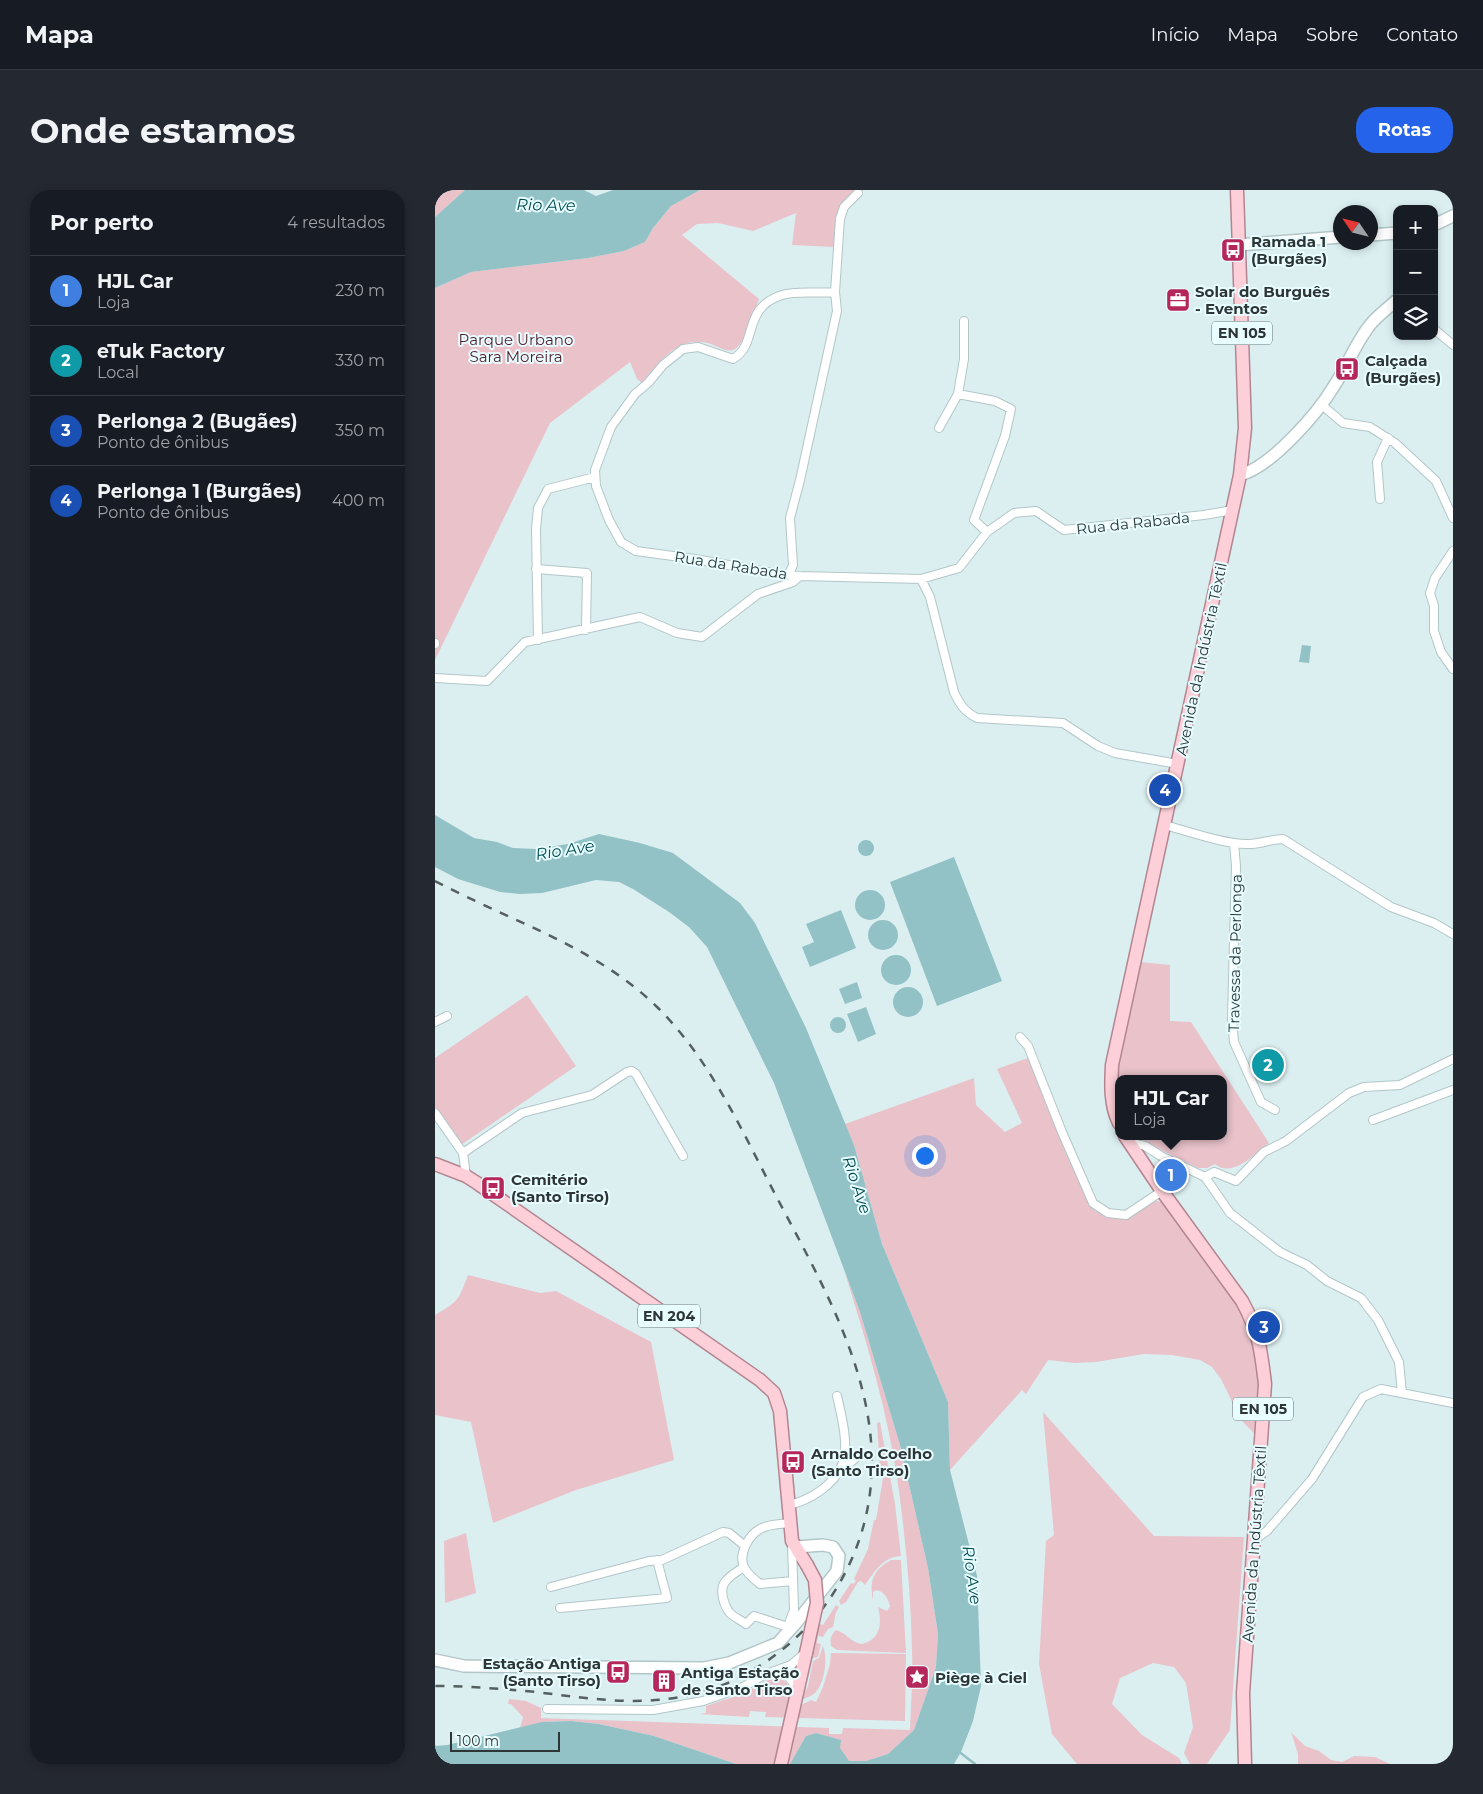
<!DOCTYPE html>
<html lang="pt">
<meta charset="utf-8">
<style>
:root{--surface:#171b24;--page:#242831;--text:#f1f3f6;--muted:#9ea1a6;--line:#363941;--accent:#2563eb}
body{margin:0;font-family:Montserrat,sans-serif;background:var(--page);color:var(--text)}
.controls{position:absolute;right:15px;top:15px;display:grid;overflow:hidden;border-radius:10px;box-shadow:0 2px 8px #0003}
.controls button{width:45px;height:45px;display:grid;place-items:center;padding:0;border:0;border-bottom:1px solid var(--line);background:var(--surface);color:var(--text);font:25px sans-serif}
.compass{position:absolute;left:898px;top:15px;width:45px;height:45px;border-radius:50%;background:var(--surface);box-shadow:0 2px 8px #0003;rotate:305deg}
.scale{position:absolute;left:15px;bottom:12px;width:110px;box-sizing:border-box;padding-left:5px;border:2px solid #2d3536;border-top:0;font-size:14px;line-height:18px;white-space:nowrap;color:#2d3536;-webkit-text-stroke:4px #e8fdff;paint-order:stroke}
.you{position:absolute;left:489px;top:965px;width:18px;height:18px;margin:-12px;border:4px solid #fff;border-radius:50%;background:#1a73e8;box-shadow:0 0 0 8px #1a73e833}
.badge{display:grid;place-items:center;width:32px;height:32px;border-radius:50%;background:var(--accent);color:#fff;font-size:16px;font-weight:700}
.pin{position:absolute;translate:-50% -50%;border:2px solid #fff;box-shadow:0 1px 5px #0006}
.popup{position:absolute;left:680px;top:885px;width:112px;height:65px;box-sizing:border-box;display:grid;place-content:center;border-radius:10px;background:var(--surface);filter:drop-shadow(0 1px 4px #0005);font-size:16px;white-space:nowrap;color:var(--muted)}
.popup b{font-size:19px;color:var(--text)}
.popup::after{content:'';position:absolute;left:50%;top:100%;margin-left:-10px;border:10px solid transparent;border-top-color:var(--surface)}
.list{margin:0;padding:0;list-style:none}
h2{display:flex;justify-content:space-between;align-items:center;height:65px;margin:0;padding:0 20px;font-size:21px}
h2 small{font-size:16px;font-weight:400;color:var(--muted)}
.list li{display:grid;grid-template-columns:32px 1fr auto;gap:15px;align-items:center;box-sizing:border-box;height:70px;padding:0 20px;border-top:1px solid var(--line)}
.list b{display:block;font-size:19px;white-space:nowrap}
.list p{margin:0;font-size:16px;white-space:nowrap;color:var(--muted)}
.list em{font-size:16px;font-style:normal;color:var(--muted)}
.icon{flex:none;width:28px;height:28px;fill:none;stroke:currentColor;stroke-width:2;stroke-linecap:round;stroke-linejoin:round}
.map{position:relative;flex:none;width:1018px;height:1574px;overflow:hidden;border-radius:20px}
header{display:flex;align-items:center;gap:30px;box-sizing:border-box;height:70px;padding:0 25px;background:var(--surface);border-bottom:1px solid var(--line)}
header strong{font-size:24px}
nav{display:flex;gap:28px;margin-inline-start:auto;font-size:18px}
.intro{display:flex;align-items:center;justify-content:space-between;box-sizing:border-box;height:120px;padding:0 30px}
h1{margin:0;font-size:35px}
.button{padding:12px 22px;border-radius:20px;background:var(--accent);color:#fff;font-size:18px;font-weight:700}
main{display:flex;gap:30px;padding:0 30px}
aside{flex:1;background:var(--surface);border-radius:20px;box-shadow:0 2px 8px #0003}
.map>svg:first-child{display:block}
.green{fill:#e9c2ca}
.water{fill:#92c1c6}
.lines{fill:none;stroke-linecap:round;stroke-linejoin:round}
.stream{stroke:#92c1c6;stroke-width:2.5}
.street-casing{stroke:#b2c6c8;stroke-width:10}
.secondary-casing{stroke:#b2c6c8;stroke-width:14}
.primary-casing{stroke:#b38590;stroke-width:15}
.street{stroke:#fff;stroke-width:8}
.secondary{stroke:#fff;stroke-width:11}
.primary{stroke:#fdd0d9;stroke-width:12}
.rail{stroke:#545f60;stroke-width:2.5;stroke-dasharray:9 9;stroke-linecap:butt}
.primary-bridge-casing{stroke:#b38590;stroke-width:15;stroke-linecap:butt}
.primary-bridge{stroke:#fdd0d9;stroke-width:12}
.labels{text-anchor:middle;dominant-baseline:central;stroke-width:4;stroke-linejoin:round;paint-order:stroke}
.shield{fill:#e8fdff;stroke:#657172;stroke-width:1}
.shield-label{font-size:14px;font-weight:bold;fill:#2d3536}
.poi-label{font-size:15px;font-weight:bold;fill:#2d3536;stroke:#e8fdff;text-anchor:start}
.park-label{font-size:15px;fill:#511d2c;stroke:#e8fdff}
.street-label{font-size:15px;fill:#2d3536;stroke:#e8fdff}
.water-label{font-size:16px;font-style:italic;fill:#004b51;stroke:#e8fdff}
</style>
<header>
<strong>Mapa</strong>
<nav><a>Início</a><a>Mapa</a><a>Sobre</a><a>Contato</a></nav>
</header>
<div class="intro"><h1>Onde estamos</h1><a class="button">Rotas</a></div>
<main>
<aside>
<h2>Por perto<small>4 resultados</small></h2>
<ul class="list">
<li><span class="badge" style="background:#3f7fe0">1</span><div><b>HJL Car</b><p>Loja</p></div><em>230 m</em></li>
<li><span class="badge" style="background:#0f9aa8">2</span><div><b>eTuk Factory</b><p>Local</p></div><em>330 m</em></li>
<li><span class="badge" style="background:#1a4fb4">3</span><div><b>Perlonga 2 (Bugães)</b><p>Ponto de ônibus</p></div><em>350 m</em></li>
<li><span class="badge" style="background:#1a4fb4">4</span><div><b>Perlonga 1 (Burgães)</b><p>Ponto de ônibus</p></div><em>400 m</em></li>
</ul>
</aside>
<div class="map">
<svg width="1018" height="1574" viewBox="0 0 1018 1574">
<rect width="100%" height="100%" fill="#dbeff1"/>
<path class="green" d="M0 0H30L0 27Z
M265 0H420L408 14 399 57 357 55 361 23 318 41 283 33 262 34 247 45 324 109C320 121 309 157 298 160 290 162 282 156 276 154 244 144 225 171 207 193L202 189 195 172 115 233 0 470V98L36 82 153 68 189 61 210 52 218 38 236 16Z
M706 772 735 775V831L756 832 834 953C821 963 797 989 780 974L772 978H763L714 954 703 946H788V889H684V912L681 881Z
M92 805 141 876 26 955 0 917V868Z
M593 868 653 1012 660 1021 681 1028 707 1019 720 1011 729 1012 807 1119 818 1147 824 1178 821 1245 806 1230 786 1189 777 1177 765 1170 737 1165 709 1164 661 1172 640 1173 613 1170 591 1204 587 1200 515 1280 513 1212 447 1054 419 955 410 934 539 888 541 915 570 942 587 933 562 879Z
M409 1080 425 1122 465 1255 493 1378 503 1444 501 1477 479 1540 453 1564 431 1571H414L404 1558 405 1550 381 1543 371 1546 355 1574H301L219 1546 164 1534 136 1531 108 1532 85 1538 88 1527 76 1514H73L74 1509 91 1511 106 1518V1528L394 1538V1544H407L408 1538 475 1540C476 1513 478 1487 477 1460 476 1407 471 1354 464 1301 454 1226 432 1153 409 1080Z
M33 1085 105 1103 121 1101 216 1152 239 1270 141 1300 58 1333 36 1232 0 1225V1125C24 1111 23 1111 33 1085Z
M608 1222 719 1346 809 1347 795 1540 772 1574H755L749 1563 758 1537 751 1493 739 1477 718 1473 685 1488 677 1514 707 1545 744 1568 747 1574H642L617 1544 604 1474 611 1351 619 1345Z
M445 1232 460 1314 466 1366C448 1367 440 1381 430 1395L426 1391 423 1392 411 1412 406 1415 404 1411 416 1393 418 1394 421 1391 419 1389 433 1359 439 1330H441L448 1288 445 1279 442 1233Z
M31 1343 41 1403 10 1413 9 1351Z
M456 1370H466L471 1463 402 1460 396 1456C395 1449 396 1445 401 1440 412 1443 416 1453 427 1454 446 1449 447 1433 443 1417L452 1421 455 1416C453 1408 449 1401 441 1400L438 1402V1410C434 1391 438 1380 456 1370Z
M401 1415 404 1417 401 1422 398 1437 393 1439 388 1447 383 1446 382 1453 386 1454 383 1467 378 1468 376 1466 383 1433 388 1435Z
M388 1456C393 1469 390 1492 380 1503 377 1506 370 1508 366 1510L373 1496 378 1471 384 1468Z
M396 1463 471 1464 470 1531 330 1527 331 1522 315 1521 314 1527 264 1524 271 1523V1516L307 1504 337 1488C353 1485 358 1504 364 1516L376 1510 381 1512 388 1497 395 1474Z
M856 1542 870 1556 884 1561 896 1570 907 1572 919 1566 940 1567 955 1574H863V1564Z"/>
<path class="water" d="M30 0H149L161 6 178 0H265L236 16 218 38 210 52 189 61 153 68 36 82 0 98V27Z
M867 455 876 456 874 473 864 472Z
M0 625 39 648 62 652 78 658 101 659 133 654 164 644 205 653 238 663 305 713 320 733 371 838 419 955 447 1054 513 1212 515 1280 542 1386 546 1496 538 1531 526 1562 519 1574H355L371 1546 381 1543 406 1550 405 1558 414 1571H431L453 1564 479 1540 501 1477 503 1444 493 1378 465 1255 425 1122 339 893 272 757 254 737 234 722 198 699 184 692 161 690 107 703 85 704 65 702 23 689 0 677Z
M423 658a8 8 0 1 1 16 0a8 8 0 1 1-16 0Z
M519 667 567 791 502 816 455 692Z
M420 715a15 15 0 1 1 30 0a15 15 0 1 1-30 0Z
M406 720 421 758 375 777 367 757 379 752 371 734Z
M433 745a15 15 0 1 1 30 0a15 15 0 1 1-30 0Z
M446 780a15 15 0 1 1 30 0a15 15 0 1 1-30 0Z
M422 792 427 808 410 814 404 799Z
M458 812a15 15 0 1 1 30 0a15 15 0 1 1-30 0Z
M431 817 441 844 423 852 412 824Z
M395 835a8 8 0 1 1 16 0a8 8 0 1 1-16 0Z
M136 1531 164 1534 219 1546 301 1574H0V1556L12 1555 107 1532Z"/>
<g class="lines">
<path class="stream" d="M523 1561 540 1574"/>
<defs>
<path id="street" d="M400 102C383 104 364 100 347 105 306 118 324 154 298 169L263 157 248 159 228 175 213 193 200 204 176 237 160 280 161 296 174 330 186 352 201 361 260 369 338 383 365 386 486 389 524 378 552 342 579 323 601 321 629 340 769 325 798 320
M999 139 1018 155
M523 204 560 211 576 219 570 246 539 330 552 342
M887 215 908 233 935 237 960 253 1001 291 1018 328
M504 238 523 204 529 169V131
M945 309 942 272 953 248
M1018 361 1000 388 995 403 999 416V441L1006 462 1018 479
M101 379 152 383 151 440
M354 384 358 375 355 328 365 290 402 121 400 102 405 29 409 17 423 3
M486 389 495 407 519 502C525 515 530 522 542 528L628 533 663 556 680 563 743 574
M103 450 101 339 103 318 113 299 160 287
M0 454V453
M0 488 52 491 90 452 205 427 242 443 267 447 323 404 358 392 365 386
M730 635C752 641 792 655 814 654 826 654 836 649 848 649L956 717 999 733 1018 744
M799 653 801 676 797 829 799 852 826 912 840 920
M0 832 12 826
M585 847 593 856 627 942 658 1013 673 1023 691 1025 727 1001
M0 923 28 963 31 986
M938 930 1018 900
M695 952 710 956 726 966 770 987 795 1023 845 1062 872 1075 892 1091 926 1108 943 1130 964 1172 967 1203
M28 963 87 923 157 905 192 882 197 881 201 884 248 966
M770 987 779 982 801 991 829 962 851 951 914 903 929 897 965 895 1018 869
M408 1274 416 1272 425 1264
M354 1315C375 1310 398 1296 407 1275 415 1257 406 1224 402 1206
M356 1333C346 1334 333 1334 325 1339 314 1345 303 1364 309 1377 311 1382 320 1390 325 1394L358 1391
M819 1350 832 1341 877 1289 928 1207 946 1199 1018 1213
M309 1377C303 1381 294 1386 290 1392 284 1400 289 1415 294 1422 298 1427 306 1430 311 1434L319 1426 353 1437
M116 1397 214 1371 227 1370 288 1342 294 1343 310 1356
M125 1418 232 1408 222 1370
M352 1439 359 1420 357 1354
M339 1481 353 1486 363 1499
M112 1519 218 1520 268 1511 308 1497 329 1485 356 1475 370 1463"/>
<path id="secondary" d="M999 35 1018 26
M936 45 962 43
M803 55 906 47
M805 285C836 277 883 223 899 196 911 178 919 157 932 139 939 128 952 119 962 110
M0 1470 29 1476 269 1478 294 1473 343 1453 361 1433 402 1381 404 1366 398 1357 388 1355 361 1357"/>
<path id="primary" d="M684 933C675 915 676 894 677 875L805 285 810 238 802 0
M690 946 727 1001 807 1111C824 1142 826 1160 830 1194L808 1503 810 1574
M0 974 31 986 42 993 325 1190 339 1203 345 1221 357 1351 372 1375
M346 1574 371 1463"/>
</defs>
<use href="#street" class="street-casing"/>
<use href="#secondary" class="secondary-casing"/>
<use href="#primary" class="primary-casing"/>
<use href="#street" class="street"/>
<use href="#secondary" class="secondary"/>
<use href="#primary" class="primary"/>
<path class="rail" d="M0 691C75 731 160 756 222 817 275 869 306 939 340 1004 393 1105 460 1216 429 1334 421 1364 407 1393 388 1418 358 1457 315 1488 268 1502 210 1518 159 1509 101 1502 67 1499 34 1496 0 1496"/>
<defs>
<path id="primary-bridge" d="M371 1463 382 1413 380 1390 372 1375"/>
</defs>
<use href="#primary-bridge" class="primary-bridge-casing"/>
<use href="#primary-bridge" class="primary-bridge"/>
</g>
<defs>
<symbol id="bus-square" viewBox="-11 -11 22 22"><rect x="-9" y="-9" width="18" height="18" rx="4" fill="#b5265a" stroke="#e8fdff"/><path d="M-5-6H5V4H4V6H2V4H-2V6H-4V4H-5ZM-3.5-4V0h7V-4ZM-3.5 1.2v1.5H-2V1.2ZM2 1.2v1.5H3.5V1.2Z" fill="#fff"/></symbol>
<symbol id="office-square" viewBox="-11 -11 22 22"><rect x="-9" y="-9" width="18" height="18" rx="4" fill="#b5265a" stroke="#e8fdff"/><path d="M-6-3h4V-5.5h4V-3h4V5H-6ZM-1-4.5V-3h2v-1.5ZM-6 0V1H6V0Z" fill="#fff"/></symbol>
<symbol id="sight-square" viewBox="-11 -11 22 22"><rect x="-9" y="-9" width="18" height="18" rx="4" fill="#b5265a" stroke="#e8fdff"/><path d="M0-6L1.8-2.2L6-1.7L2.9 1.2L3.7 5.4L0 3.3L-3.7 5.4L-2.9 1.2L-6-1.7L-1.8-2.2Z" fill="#fff"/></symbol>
<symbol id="building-square" viewBox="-11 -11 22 22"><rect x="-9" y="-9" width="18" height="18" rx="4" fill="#b5265a" stroke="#e8fdff"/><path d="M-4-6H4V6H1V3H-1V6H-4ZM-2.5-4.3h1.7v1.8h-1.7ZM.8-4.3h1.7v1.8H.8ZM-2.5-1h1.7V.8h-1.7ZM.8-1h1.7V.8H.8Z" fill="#fff"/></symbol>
</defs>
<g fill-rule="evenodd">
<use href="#bus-square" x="784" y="46" width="28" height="28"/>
<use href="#office-square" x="729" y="96" width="28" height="28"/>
<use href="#bus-square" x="898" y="165" width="28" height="28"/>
<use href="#bus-square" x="44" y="984" width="28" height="28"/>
<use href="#bus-square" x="344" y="1258" width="28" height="28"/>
<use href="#bus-square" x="169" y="1468" width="28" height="28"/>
<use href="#sight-square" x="468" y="1473" width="28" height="28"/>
<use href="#building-square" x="215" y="1477" width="28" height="28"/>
</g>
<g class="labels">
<g class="shield">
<rect x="777" y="131.5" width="60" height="23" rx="4"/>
<rect x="203" y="1114.5" width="62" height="23" rx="4"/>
<rect x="798" y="1207.5" width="60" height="23" rx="4"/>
</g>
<g class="shield-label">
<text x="807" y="143">EN 105</text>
<text x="234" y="1126">EN 204</text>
<text x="828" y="1219">EN 105</text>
</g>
<g class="poi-label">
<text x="816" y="51">Ramada 1<tspan x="816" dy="17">(Burgães)</tspan></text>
<text x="760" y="101">Solar do Burguês<tspan x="760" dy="17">- Eventos</tspan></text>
<text x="930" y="170">Calçada<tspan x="930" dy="17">(Burgães)</tspan></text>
<text x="76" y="989">Cemitério<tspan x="76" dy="17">(Santo Tirso)</tspan></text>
<text x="376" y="1263">Arnaldo Coelho<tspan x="376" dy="17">(Santo Tirso)</tspan></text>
<text x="166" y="1473" text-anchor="end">Estação Antiga<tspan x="166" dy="17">(Santo Tirso)</tspan></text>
<text x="246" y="1482">Antiga Estação<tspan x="246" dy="17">de Santo Tirso</tspan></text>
<text x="500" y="1487">Piège à Ciel</text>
</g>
<g class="park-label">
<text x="81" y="149">Parque Urbano<tspan x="81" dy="17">Sara Moreira</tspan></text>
</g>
<g class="street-label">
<text transform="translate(698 333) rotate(-6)">Rua da Rabada</text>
<text transform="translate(296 375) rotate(9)">Rua da Rabada</text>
<text transform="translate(766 469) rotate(-78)">Avenida da Indústria Têxtil</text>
<text transform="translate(800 763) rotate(-89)">Travessa da Perlonga</text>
<text transform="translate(819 1354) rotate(-86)">Avenida da Indústria Têxtil</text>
</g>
<g class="water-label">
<text transform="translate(111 15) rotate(1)">Rio Ave</text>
<text transform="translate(130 660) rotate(-9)">Rio Ave</text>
<text transform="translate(422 995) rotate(72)">Rio Ave</text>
<text transform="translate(537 1385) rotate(82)">Rio Ave</text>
</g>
</g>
</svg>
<div class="controls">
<button>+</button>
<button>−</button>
<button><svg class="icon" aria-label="layers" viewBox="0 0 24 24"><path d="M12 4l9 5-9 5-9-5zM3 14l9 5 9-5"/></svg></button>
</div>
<svg class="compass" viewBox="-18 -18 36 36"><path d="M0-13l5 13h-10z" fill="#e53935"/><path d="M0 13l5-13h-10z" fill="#9ea1a6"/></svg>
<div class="scale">100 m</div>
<div class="you"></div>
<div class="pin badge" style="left:736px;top:985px;background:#3f7fe0">1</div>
<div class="popup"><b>HJL Car</b>Loja</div>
<div class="pin badge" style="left:833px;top:875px;background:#0f9aa8">2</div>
<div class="pin badge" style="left:829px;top:1137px;background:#1a4fb4">3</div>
<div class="pin badge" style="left:730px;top:600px;background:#1a4fb4">4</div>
</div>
</main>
